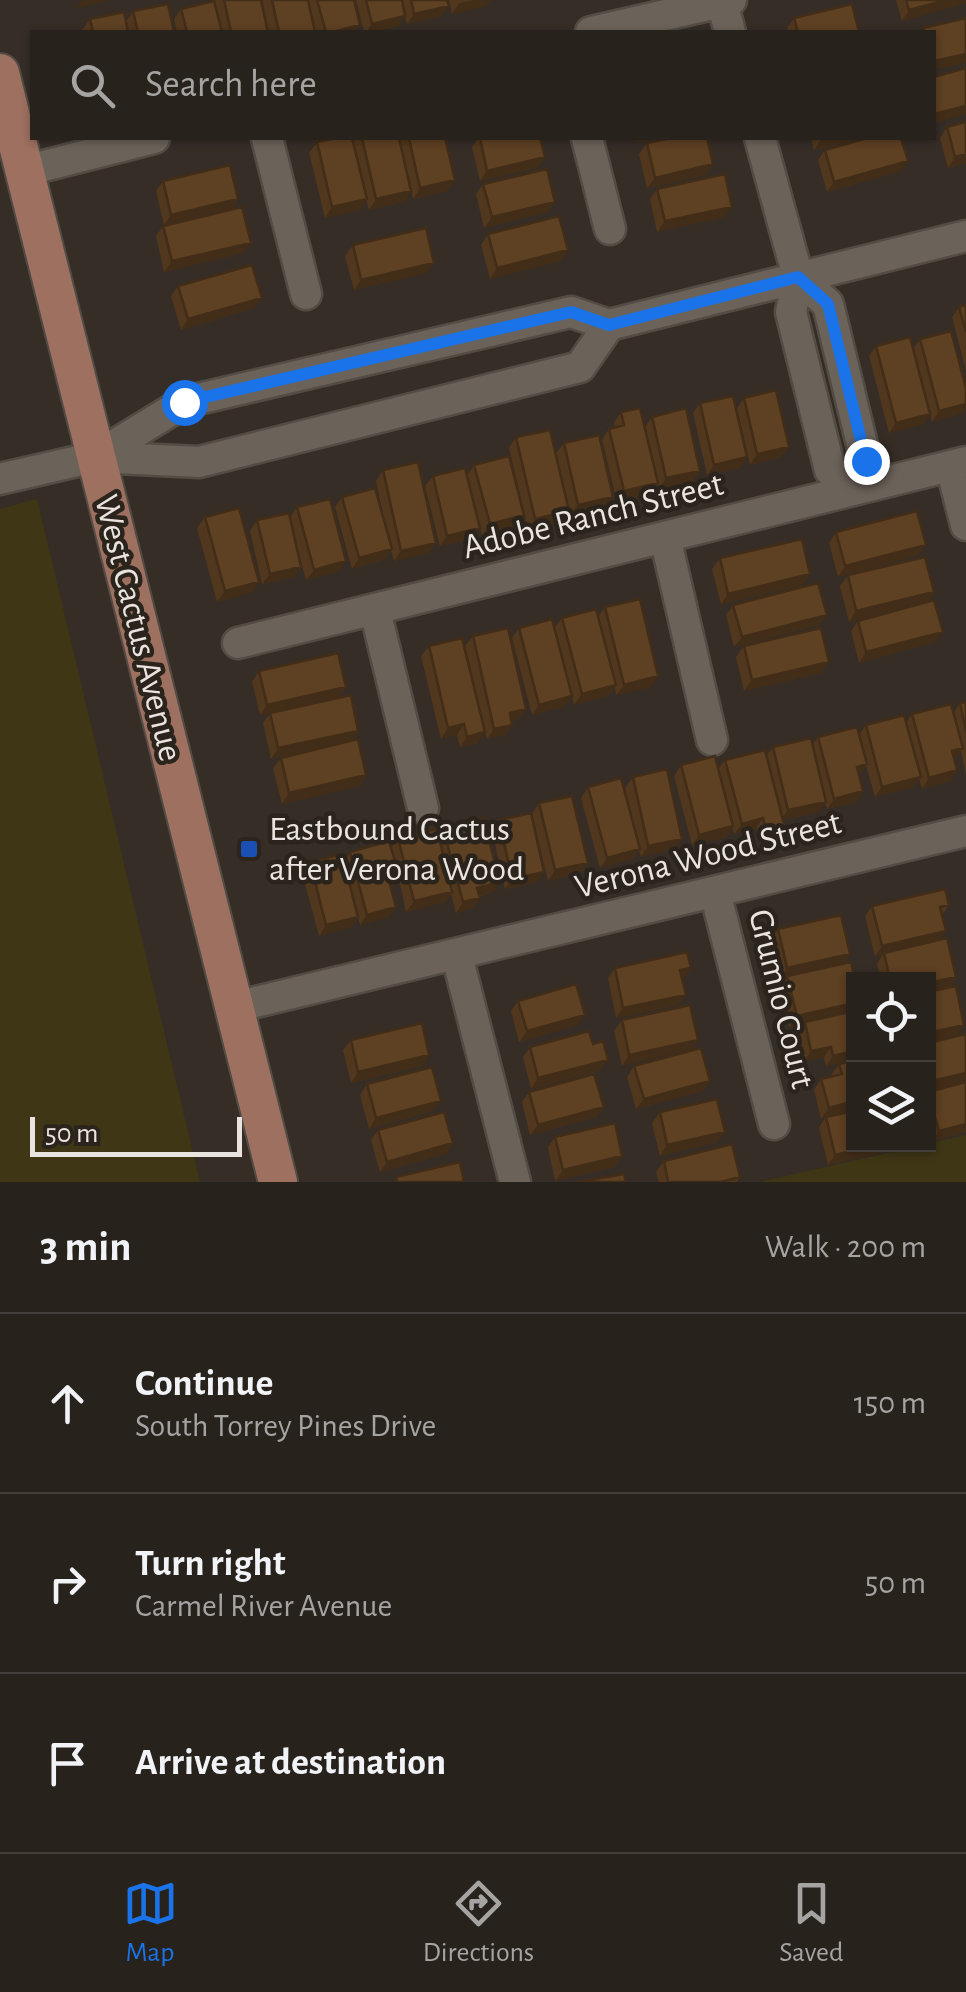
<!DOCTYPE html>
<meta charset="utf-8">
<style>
:root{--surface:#28221c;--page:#302a25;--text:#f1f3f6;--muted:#a5a4a3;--line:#443f3b;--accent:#1a73e8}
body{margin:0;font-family:"Alegreya Sans",sans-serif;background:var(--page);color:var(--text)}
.controls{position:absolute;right:30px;bottom:30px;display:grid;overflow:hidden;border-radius:0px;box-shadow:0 2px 8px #0004}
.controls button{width:90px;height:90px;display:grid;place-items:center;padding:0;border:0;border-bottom:2px solid var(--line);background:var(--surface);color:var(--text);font:50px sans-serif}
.scale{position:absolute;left:30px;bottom:25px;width:212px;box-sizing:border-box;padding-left:10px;border:5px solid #e9e4df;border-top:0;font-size:28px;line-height:35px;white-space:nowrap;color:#e9e4df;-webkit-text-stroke:8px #2b241c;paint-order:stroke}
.stop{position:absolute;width:30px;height:30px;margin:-22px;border:8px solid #1a73e8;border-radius:50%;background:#fff}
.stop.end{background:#1a73e8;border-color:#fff;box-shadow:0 2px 10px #0008}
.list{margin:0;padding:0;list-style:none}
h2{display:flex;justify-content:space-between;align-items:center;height:130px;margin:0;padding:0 40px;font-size:42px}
h2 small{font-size:32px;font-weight:400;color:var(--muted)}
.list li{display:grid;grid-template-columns:65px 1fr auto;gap:30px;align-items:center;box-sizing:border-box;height:180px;padding:0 40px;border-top:2px solid var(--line)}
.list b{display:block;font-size:38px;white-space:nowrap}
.list p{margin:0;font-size:32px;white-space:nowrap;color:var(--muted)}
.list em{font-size:32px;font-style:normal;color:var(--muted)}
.icon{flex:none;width:55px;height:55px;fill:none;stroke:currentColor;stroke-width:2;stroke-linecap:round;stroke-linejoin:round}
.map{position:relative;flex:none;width:966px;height:1182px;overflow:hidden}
.search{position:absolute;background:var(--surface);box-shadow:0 2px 8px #0004;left:30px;right:30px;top:30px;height:110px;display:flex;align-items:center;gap:25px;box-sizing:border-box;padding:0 35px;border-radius:0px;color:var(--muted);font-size:38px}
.sheet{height:670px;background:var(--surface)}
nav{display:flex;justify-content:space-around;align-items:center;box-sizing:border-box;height:140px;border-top:2px solid var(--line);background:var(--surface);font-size:28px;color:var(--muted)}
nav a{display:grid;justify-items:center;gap:5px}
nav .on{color:var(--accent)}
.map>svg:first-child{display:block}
.sand{fill:#3f3616}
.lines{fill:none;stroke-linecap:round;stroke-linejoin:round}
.minor-casing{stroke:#524c45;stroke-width:35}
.major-casing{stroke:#524c45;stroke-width:42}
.minor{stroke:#6b6259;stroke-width:30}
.major{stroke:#9d7060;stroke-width:38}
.wall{fill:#51371d}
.shaded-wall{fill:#422d18}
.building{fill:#5e4022;stroke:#422d18;stroke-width:2.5}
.route{stroke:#1a73e8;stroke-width:12}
.transit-dot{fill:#1a4fb4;stroke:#2b241c;stroke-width:4}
.labels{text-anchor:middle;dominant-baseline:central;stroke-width:9;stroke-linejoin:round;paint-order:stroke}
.street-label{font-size:35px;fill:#e9e4df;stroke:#2b241c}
.poi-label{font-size:35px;fill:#e9e4df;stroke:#2b241c;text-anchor:start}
</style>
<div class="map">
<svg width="966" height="1182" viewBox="0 0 966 1182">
<rect width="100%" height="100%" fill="#352d26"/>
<path class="sand" d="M37 499 200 1182H0V509Z
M966 1135V1182H760Z"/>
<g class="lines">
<defs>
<path id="minor" d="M722 2 730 32
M591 32 731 0
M267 138 306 294
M587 138 610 229
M760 138 798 277 791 312 830 470 854 488 866 461 828 304 798 277
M24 171 154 138
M95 457 185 402 571 312 609 325 966 236
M951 466 966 525
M0 479 95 457 199 462 580 367 609 325
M665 537 712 740
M375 610 423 808
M238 643 966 462
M715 892 774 1124
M457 956 515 1182
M235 1007 966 831"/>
<path id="major" d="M0 73 278 1182"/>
</defs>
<use href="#minor" class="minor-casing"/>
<use href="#major" class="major-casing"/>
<use href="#minor" class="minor"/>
<use href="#major" class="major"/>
</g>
<path class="wall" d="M215 0H261L268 32H177L174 19 181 9 220 26Z
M262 0H354L355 32H316L309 9 315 32H269Z
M356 0H447L441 16 407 24 405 16 398 26 373 32H364Z
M449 0H491L486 6 452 14Z
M896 0H966V3L902 21Z
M133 11 174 32H83L82 30 90 19 126 22Z
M794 18 859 32H788L787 28Z
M966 122V163L948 168 940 138 947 127Z
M353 138H399L411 191 404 202 369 210 366 200 359 210 325 218 309 153 317 142Z
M399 138H445L447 191 413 199Z
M479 138H540L545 157 537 168 480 181 472 147Z
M811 138H862L814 150Z
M647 143 713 164 705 175 647 188 639 154Z
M825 150 901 171 827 192 818 160Z
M163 181 238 199 231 210 164 225 156 191Z
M483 184 548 212 484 228 476 194Z
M657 189 724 217 657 232 650 199Z
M163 226 243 253 164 272 156 236Z
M488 234 568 250 560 261 490 279 481 245Z
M353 245 426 273 354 290 345 256Z
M178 286 262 298 254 308 181 330 171 296Z
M966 305V371L952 317 959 307Z
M920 339 963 413 932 422 930 414 923 424 889 433 869 356 876 346 913 349Z
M744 398 782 457 750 465 737 408Z
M700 403 747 457 740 468 707 475 693 413Z
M621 412 645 427 652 417 693 481 659 489 658 484 651 494 617 502 602 439 609 429 615 428 614 423Z
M516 437 556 453 564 443 605 507 570 515 569 511 562 521 528 529 509 448Z
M474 465 517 525 482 535 469 484 472 539 440 546 425 486 433 476H467Z
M383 470 436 543 429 553 394 561 391 550 385 559 352 569 335 507 342 497 385 524 376 481Z
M297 507 346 561 339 571 306 580 294 536 301 567 294 577 262 584 250 531 257 520 290 517Z
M205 517 259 582 252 592 217 602 197 528Z
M836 532 918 555 838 577 829 543Z
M720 558 803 585 721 604 712 569Z
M848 575 934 592 928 601 935 642 859 663 851 631 858 621 890 612 849 622 840 586Z
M733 605 819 625 734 647 726 615Z
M605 607 658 676 651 687 616 695 615 687 608 696 574 705 554 628 562 618 598 617Z
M519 628 565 706 532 715 512 638Z
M473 636 526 709 519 719 512 721V725L505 735 487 739 465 646Z
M429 646 478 743 460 747 457 735 441 739 421 656Z
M744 646 829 662 821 673 744 691 736 657Z
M259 671 346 687 338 697 260 715 252 682Z
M966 702V775L961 751 954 759 957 770 950 781 922 789 919 779 913 787 875 797 866 765 859 775 863 791 856 802 827 809 825 803 819 812 783 820 777 835 759 840 756 828 734 834 732 827 726 837 692 845 674 776 681 765 718 769 725 760 766 756 773 747 813 744 818 737 859 735 866 725 906 723 912 714 954 712 960 703Z
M270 713 358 731 351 741 366 775 359 786 282 804 273 768 281 758 350 741 271 759 263 723Z
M633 777 682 839 675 849 641 857 639 850 633 859 600 868 581 798 588 787 634 826 625 788Z
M539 803 588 863 581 873 548 881 532 814Z
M499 820 537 882 505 889 492 830Z
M443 828 500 882 493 892 480 896V898L473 908 456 913 451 894 445 902 406 912 399 879 391 889 396 907 389 917 360 925 358 918 351 927 319 936 302 873 310 862 344 861 350 852 391 848 398 838 439 835Z
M949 905 942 915 939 940 956 977 949 988 928 980H881L877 964 883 954 875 957 865 916 872 906Z
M778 929 850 954 844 963 853 1011 854 1060 826 1066 824 1057 804 1062 797 1032 804 1023 789 1027 780 987 787 977 780 979 771 940Z
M615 968H691L682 979 686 995 678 1005 616 1018 608 978Z
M518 1001 578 1025 519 1042 511 1011Z
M690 1005 622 1066 614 1031 622 1020Z
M966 1034V1132L931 1142 928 1131V1092L963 1083Z
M351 1040 429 1055 422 1066 351 1083 343 1050Z
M530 1047 601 1070 531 1089 523 1057Z
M839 1064 854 1110 890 1151 828 1165 819 1127 826 1117 821 1119 814 1090 821 1079 832 1077 831 1075Z
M634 1066 710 1081 703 1091 636 1109 627 1077Z
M367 1084 433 1111 369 1129 360 1095Z
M529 1092 604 1107 596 1117 530 1135 522 1102Z
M660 1112 718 1142 660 1156 652 1123Z
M378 1130 453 1143 446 1154 380 1172 371 1140Z
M555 1137 622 1156 615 1167 555 1181 548 1147Z
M664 1161 740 1177 737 1182H659L656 1172Z"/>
<path class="shaded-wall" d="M82 0H111L76 8Z
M475 0H491L486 6 452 14 459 3Z
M947 0H966V3L902 21 909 10Z
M449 6 441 16 407 24 414 14Z
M405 16 398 26 373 32H366L372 24Z
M360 25 355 32H333Z
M966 54V63L934 70V61Z
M966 106V114L934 123V114Z
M639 138H659L636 143Z
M829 138H862L814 150 821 139Z
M966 154V163L948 168 955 157Z
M545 157 537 168 480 181 487 171Z
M908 161 901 171 827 192 834 182Z
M713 164 705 175 647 188 655 178Z
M455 180 447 191 413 199 420 188Z
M411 191 404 202 369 210 376 199Z
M238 199 231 210 164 225 171 215Z
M367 199 359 210 325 218 332 207Z
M555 202 548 212 484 228 492 217Z
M732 207 724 217 657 232 665 221Z
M251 243 243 253 164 272 172 261Z
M568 250 560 261 490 279 497 268Z
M434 263 426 273 354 290 361 280Z
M262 298 254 308 181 330 188 319Z
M966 404V408L963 413 932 422 939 411Z
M930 414 923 424 889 433 896 423Z
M789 447 782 457 750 465 757 454Z
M747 457 740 468 707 475 714 465Z
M700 471 693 481 659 489 666 478Z
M658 483 651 494 617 502 624 491Z
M613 497 605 507 570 515 578 505Z
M569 511 562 521 528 529 535 519Z
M524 515 517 525 482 535 490 524Z
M480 528 472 539 440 546 447 536Z
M436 543 429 553 394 561 401 551Z
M926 545 918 555 838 577 845 566Z
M392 549 385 559 352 569 359 558Z
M346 561 339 571 306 580 314 570Z
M301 567 294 577 262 584 270 574Z
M810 574 803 585 721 604 728 594Z
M259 582 252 592 217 602 225 591Z
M934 592 927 603 849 622 856 611Z
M827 615 819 625 734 647 742 637Z
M943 632 935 642 859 663 866 652Z
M829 662 821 673 744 691 752 680Z
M658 676 651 687 616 695 624 685Z
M616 685 608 696 574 705 582 694Z
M346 687 338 697 260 715 267 705Z
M572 696 565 706 532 715 539 705Z
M526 709 519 719 502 724 510 713Z
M464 724 457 735 441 739 448 728Z
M512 725 505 735 487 739 494 729Z
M358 731 351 741 271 759 278 748Z
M485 732 478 743 460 747 467 737Z
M963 748 955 758 945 761 952 751Z
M867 764 860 775 857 767Z
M957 770 950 781 922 789 929 778Z
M366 775 359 786 282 804 289 793Z
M921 777 913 787 875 797 882 787Z
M863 791 856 802 827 809 834 799Z
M826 802 819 812 780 821 788 810Z
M763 818 756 828 734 834 742 824Z
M784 824 777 835 759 840 766 829Z
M733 826 726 837 692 845 699 835Z
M682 839 675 849 641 857 648 846Z
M640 849 633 859 600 868 607 858Z
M588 863 581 873 548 881 555 870Z
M544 872 537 882 505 889 512 879Z
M400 878 392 888 381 891 389 881Z
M500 882 493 892 470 898 477 888Z
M452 892 445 902 406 912 414 901Z
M480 898 473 908 456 913 463 902Z
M396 907 389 917 360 925 367 915Z
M358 917 351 927 319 936 326 925Z
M946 931 938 941 875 957 882 946Z
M850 954 843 964 780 979 787 968Z
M691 968 683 979 673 981 680 970Z
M956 977 949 988 928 992V983Z
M686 995 678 1005 616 1018 623 1008Z
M854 1003 852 1012 789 1027 797 1016Z
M585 1015 578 1025 519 1042 527 1031Z
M964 1025 957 1036 928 1042V1033Z
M698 1040 690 1050 622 1066 629 1055Z
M831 1047 824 1057 804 1062 811 1051Z
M854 1051V1060L826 1066 833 1056Z
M429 1055 422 1066 351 1083 358 1072Z
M608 1060 601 1070 531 1089 538 1078Z
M966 1073V1082L928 1091V1082Z
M710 1081 703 1091 636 1109 644 1099Z
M441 1101 433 1111 369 1129 376 1118Z
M854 1101V1110L821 1119 829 1108Z
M604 1107 596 1117 530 1135 538 1125Z
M966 1124V1132L931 1142 939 1131Z
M725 1132 718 1142 660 1156 667 1145Z
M453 1143 446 1154 380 1172 387 1162Z
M880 1144H894L890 1151 828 1165 835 1155Z
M622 1156 615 1167 555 1181 563 1170Z"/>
<path class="building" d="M224 0H261L268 32H231Z
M272 0H308L315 32H279Z
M317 0H354L360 25 333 32H326Z
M366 0H402L405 16 372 24Z
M411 0H447L449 6 414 14Z
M906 0H947L909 10Z
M214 1 222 32H187L181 9Z
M168 4 174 32H138L133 11Z
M852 4 859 32H798L794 18Z
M124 12 128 32H93L90 19Z
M966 18V54L934 61V32H924L923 28Z
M966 68V106L934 114V77Z
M966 122V154L955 157 947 127Z
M337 138H352L367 199 332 207 317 142Z
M362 138H399L411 191 376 199Z
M409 138H445L455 180 420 188Z
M480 138H540L545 157 487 171Z
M671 138H707L713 164 655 178 647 143Z
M867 138H901L908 161 834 182 825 150Z
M230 165 238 199 171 215 163 181Z
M547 169 555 202 492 217 483 184Z
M725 174 732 207 665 221 657 189Z
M242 207 251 243 172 261 163 226Z
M559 216 568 250 497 268 488 234Z
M426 228 434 263 361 280 353 245Z
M252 265 262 298 188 319 178 286Z
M966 305V332L959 307Z
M951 331 966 388V404L939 411 920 339Z
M910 337 930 414 896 423 876 346Z
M776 390 789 447 757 454 744 398Z
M733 396 747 457 714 465 700 403Z
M640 408 658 483 624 491 609 429 624 425 621 412Z
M686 408 700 471 666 478 652 417Z
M550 430 569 511 535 519 516 437Z
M599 435 613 497 578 505 564 443Z
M509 456 524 515 490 524 474 465Z
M418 462 436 543 401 551 383 470Z
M465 468 480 528 447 536 433 476Z
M375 488 392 549 359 558 342 497Z
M330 499 346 561 314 570 297 507Z
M239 508 259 582 225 591 205 517Z
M917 511 926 545 845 566 836 532Z
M289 513 301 567 270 574 257 520Z
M802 539 810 574 728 594 720 558Z
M925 557 934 592 856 611 848 575Z
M818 583 827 615 742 637 733 605Z
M640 599 658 676 624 685 605 607Z
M934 600 943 632 866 652 858 621Z
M596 609 616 685 582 694 562 618Z
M552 619 572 696 539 705 519 628Z
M508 628 526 709 510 713 512 725 494 729 473 636Z
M821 628 829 662 752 680 744 646Z
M462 638 485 732 467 737 464 724 448 728 429 646Z
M338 653 346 687 267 705 259 671Z
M351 695 358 731 278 748 270 713Z
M966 702V732L960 703Z
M951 704 963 748 952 751 957 770 929 778 912 714Z
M904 715 921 777 882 787 866 725Z
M857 727 867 764 857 767 863 791 834 799 818 737Z
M811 738 826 802 788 810 773 747Z
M358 739 366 775 289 793 281 758Z
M765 750 784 824 766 829 763 818 742 824 725 760Z
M715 756 733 826 699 835 681 765Z
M667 769 682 839 648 846 633 777Z
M621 778 640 849 607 858 588 787Z
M572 796 588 863 555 870 539 803Z
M531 813 544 872 512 879 499 820Z
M483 818 500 882 477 888 480 898 463 902 443 828Z
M437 829 452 892 414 901 398 838Z
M389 841 400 878 389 881 396 907 367 915 350 852Z
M342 854 358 917 326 925 310 862Z
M945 889 949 905 940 907 946 931 882 946 872 906Z
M841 915 850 954 787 968 778 929Z
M947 938 956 977 928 983V980H890L884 953Z
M687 952 691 968 680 970 686 995 623 1008 615 968Z
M851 962 855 980 854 1003 797 1016 787 976Z
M576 984 585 1015 527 1031 518 1001Z
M956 986 964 1025 928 1033V992Z
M690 1005 698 1040 629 1055 622 1020Z
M854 1011V1051L833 1056 831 1047 811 1051 805 1022Z
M422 1023 429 1055 358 1072 351 1040Z
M589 1031 593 1044 603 1041 608 1060 538 1078 530 1047Z
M966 1034V1073L928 1082V1043Z
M701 1048 710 1081 644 1099 634 1066Z
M854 1060V1101L829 1108 821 1079 842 1074 839 1064Z
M432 1067 441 1101 376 1118 367 1084Z
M594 1074 604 1107 538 1125 529 1092Z
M966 1082V1124L939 1131 928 1092Z
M717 1099 725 1132 667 1145 660 1112Z
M854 1111V1144H880L835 1155 826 1117Z
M444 1112 453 1143 387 1162 378 1130Z
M615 1123 622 1156 563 1170 555 1137Z
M732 1144 740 1177 721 1182H668L664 1161Z
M460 1162 464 1182H397L396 1177Z
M624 1174 626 1182H578Z"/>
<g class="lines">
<path class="route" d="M184 402 571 312 609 325 798 277 828 304 866 461"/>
</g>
<rect class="transit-dot" x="239" y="839" width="20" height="20" rx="5"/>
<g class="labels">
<g class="street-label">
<text transform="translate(593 516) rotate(-14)">Adobe Ranch Street</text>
<text transform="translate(138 628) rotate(76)">West Cactus Avenue</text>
<text transform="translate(708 855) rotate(-14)">Verona Wood Street</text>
<text transform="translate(781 999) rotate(76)">Grumio Court</text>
</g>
<g class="poi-label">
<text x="269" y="829">Eastbound Cactus<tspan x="269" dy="40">after Verona Wood</tspan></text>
</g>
</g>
</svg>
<div class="controls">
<button><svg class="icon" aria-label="locate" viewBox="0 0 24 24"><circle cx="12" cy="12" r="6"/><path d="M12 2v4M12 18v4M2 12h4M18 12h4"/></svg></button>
<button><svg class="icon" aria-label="layers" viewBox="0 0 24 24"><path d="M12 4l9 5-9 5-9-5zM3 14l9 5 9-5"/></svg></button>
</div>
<div class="scale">50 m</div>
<div class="stop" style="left:184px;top:402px"></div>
<div class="stop end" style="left:866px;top:461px"></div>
<div class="search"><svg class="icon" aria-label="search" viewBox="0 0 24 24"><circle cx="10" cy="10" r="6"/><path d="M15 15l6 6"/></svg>Search here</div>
</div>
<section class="sheet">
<h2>3 min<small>Walk · 200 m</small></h2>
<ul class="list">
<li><svg class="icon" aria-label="ahead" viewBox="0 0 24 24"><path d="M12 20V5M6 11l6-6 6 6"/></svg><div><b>Continue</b><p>South Torrey Pines Drive</p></div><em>150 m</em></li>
<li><svg class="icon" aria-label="right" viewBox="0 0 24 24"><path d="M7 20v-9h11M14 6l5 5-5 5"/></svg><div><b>Turn right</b><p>Carmel River Avenue</p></div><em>50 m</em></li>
<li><svg class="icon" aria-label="arrive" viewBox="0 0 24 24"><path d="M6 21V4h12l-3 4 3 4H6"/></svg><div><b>Arrive at destination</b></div></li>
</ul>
</section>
<nav>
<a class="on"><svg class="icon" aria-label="map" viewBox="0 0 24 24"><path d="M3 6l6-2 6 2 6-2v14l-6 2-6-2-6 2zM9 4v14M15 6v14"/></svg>Map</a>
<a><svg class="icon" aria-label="directions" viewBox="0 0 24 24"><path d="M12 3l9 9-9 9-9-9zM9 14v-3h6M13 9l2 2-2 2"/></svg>Directions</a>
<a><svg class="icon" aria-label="saved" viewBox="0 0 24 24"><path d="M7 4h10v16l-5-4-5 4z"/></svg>Saved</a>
</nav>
